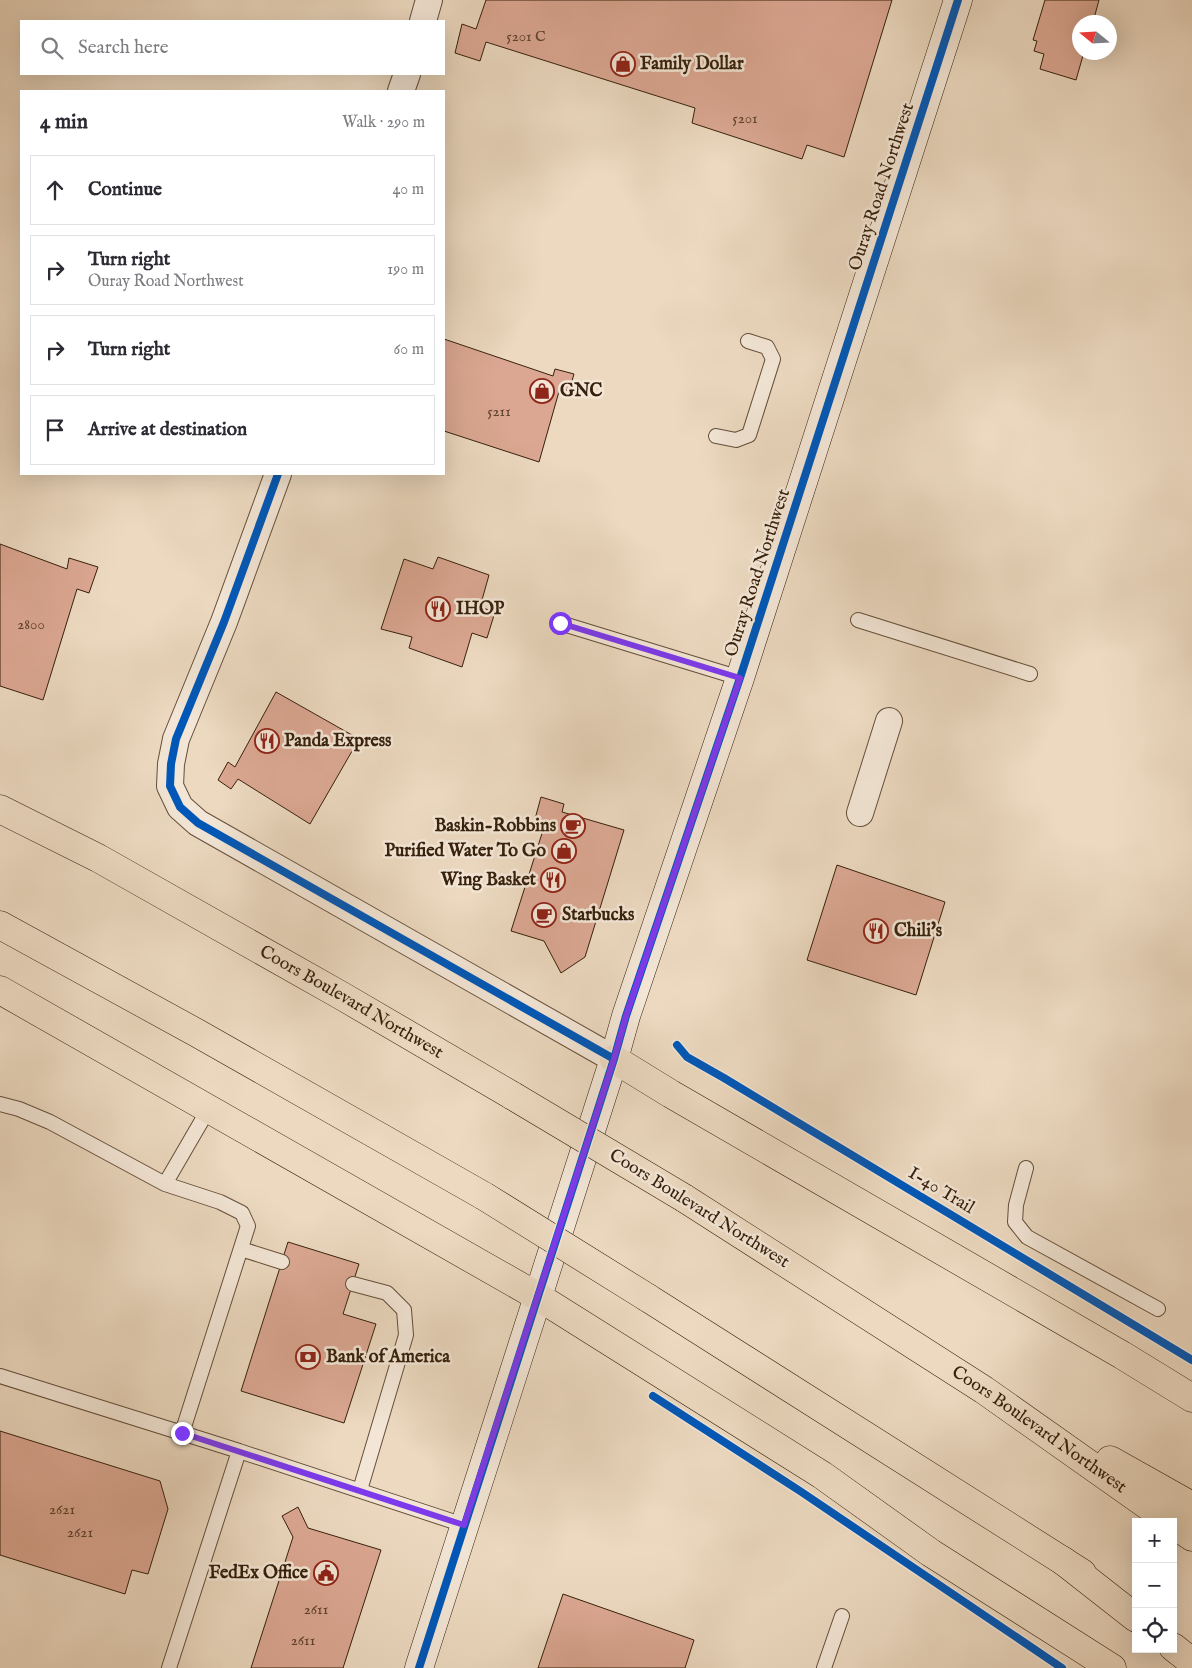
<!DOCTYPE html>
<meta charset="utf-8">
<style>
:root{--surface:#fff;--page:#f2f2f3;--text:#2b2b33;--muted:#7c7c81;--line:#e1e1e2}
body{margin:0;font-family:"IM FELL English",serif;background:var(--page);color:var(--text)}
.controls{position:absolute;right:15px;bottom:15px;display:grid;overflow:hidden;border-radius:0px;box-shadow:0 5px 20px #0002}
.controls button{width:45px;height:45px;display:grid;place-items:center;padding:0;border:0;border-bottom:1px solid var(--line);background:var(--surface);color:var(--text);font:25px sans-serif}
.compass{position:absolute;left:1072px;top:15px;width:45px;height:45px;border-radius:50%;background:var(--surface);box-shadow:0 5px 20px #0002;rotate:288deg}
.stop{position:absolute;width:15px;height:15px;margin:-11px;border:4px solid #7c3aed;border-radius:50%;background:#fff}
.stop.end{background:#7c3aed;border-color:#fff;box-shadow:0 1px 5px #0008}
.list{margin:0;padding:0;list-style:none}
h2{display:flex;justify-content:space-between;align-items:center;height:65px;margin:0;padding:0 20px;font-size:21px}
h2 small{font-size:16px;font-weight:400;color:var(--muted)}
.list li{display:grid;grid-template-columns:32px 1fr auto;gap:15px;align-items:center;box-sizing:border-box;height:70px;margin:0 10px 10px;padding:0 10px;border:1px solid var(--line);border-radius:0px}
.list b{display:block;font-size:19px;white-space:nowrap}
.list p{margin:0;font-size:16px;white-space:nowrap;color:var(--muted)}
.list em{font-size:16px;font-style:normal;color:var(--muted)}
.icon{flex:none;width:28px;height:28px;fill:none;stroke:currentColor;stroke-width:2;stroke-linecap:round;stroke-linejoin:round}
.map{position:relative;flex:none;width:1192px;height:1668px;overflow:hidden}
.search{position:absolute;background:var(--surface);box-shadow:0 5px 20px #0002;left:20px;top:20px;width:425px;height:55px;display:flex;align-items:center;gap:12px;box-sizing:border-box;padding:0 18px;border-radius:0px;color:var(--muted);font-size:19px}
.panel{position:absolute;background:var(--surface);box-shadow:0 5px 20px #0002;left:20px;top:90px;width:425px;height:385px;border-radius:0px}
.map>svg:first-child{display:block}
.building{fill:#dba792;stroke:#36200c}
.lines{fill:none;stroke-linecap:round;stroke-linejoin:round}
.lane-casing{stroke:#644e39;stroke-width:16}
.street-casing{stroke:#644e39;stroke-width:28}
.secondary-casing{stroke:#36200c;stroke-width:29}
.primary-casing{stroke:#36200c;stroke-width:29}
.highway-casing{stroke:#36200c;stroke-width:29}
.lane{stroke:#f3e6d6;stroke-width:14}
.street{stroke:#f3e6d6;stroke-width:26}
.secondary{stroke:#f3e6d6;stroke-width:28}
.primary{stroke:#ecd9c0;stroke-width:28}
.highway{stroke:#ecd9c0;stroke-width:28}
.primary-bridge-casing{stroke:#36200c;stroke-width:29;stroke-linecap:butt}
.primary-bridge{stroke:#ecd9c0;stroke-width:28}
.cycleway-casing{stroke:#f3e6d6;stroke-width:11}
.cycleway{stroke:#0057b8;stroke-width:8}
.route{stroke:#7c3aed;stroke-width:6}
.labels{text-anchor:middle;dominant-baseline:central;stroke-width:5;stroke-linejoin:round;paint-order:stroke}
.number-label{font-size:15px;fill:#5f422e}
.poi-label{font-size:18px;font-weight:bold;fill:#36200c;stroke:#f3e6d6;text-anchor:start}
.street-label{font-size:18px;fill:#36200c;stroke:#f3e6d6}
</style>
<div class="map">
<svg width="1192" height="1668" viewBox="0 0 1192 1668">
<rect width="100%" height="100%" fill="#ecd9c0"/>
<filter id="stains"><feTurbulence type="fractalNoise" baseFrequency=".004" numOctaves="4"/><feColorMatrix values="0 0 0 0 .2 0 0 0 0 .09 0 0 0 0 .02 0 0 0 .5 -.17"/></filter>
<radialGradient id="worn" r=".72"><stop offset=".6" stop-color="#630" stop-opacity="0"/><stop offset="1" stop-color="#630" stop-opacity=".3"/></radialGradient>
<path class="building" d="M486 0H892L844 157 807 145 802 159 692 123 695 108 486 42 480 61 455 53 462 24 476 29Z
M1045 0H1099L1093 22H1080V52H1084L1076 80 1040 69 1044 54 1034 51 1037 41 1033 40Z
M444 339 553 376 555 369 574 374 569 391 560 388 539 462 444 431Z
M0 544 67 569 69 558 98 567 89 593 77 589 43 700 0 686Z
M438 557 489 575 480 607 495 612 487 638 472 633 462 667 409 648 412 637 381 629 404 559 433 569Z
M276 692 359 739 310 824 238 779 231 789 218 780 228 762 235 767Z
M541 797 564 804 562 812 624 830 585 957 561 973 544 941 511 931 545 824 535 819Z
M837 865 945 902 916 995 807 960Z
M288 1242 359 1264 343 1314 376 1324 344 1423 241 1391Z
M0 1431 160 1481 168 1509 148 1574 132 1570 125 1594 0 1555Z
M298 1507 308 1528 381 1550 343 1668H251L293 1537 282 1516Z
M563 1594 694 1640 685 1668H538Z"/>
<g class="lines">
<defs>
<path id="lane" d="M716 436 736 440 749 435 773 359 767 347 748 341
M858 620 1030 674
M560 623 740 678
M0 1104 19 1109 50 1122 165 1184 208 1110
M1026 1168 1016 1205 1015 1222 1027 1237 1158 1309
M165 1184 220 1202 242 1213 248 1226 182 1433 239 1451
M241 1249 282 1262
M353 1284 387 1293 404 1310 406 1335 360 1490
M0 1376 182 1433
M169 1668 239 1451 464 1525
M824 1668 842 1616"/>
<path id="street" d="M423 21 429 0
M401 91 407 74
M278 474 224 622 176 739 171 764 170 786 180 807 198 823 614 1059
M860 813 889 721"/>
<path id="secondary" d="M419 1668 614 1059 626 1016 740 678 958 0"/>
<g id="primary">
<path id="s1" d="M0 809 98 858 342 996 513 1096"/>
<path d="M0 925 197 1033 484 1196"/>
<path d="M0 990 537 1296"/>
<path d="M614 1059 671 1094 1122 1355 1192 1398"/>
<path id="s2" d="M684 1198 984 1390 1171 1522"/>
<path d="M648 1298 1082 1573"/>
<path d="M1110 1460 1192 1506"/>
<path d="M1173 1524 1192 1537"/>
</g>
<path id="highway" d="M537 1296 822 1475 931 1553 1112 1668
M1062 1560 1136 1618
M1173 1647 1192 1662"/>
</defs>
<use href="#lane" class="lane-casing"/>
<use href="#street" class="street-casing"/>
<use href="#secondary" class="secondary-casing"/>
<use href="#primary" class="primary-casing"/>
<use href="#highway" class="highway-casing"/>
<use href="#lane" class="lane"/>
<use href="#street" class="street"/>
<use href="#secondary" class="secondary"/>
<use href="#primary" class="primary"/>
<use href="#highway" class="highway"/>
<defs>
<path id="primary-bridge" d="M513 1096 684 1198
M484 1196 648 1298"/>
</defs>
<use href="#primary-bridge" class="primary-bridge-casing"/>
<use href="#primary-bridge" class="primary-bridge"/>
<defs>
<path id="cycleway" d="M278 474 224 622 176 739 171 764 170 786 180 807 198 823 614 1059
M677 1045 687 1057 724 1078 1192 1360
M653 1396 800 1491 1062 1668
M419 1668 614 1059 626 1016 740 678 958 0"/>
</defs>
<use href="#cycleway" class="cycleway-casing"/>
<use href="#cycleway" class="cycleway"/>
</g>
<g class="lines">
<path class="route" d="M182 1433 464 1525 614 1059 626 1016 740 678 560 623"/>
</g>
<defs>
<symbol id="shop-ring" viewBox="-11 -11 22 22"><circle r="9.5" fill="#f3e6d6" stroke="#8f2418" stroke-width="1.5"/><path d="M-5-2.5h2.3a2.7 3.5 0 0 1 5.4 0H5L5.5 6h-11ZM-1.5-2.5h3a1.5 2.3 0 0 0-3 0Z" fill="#8f2418"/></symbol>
<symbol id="restaurant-ring" viewBox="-11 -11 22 22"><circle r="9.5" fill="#f3e6d6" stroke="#8f2418" stroke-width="1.5"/><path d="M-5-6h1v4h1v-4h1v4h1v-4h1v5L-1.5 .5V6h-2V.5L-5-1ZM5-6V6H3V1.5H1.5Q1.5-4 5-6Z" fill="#8f2418"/></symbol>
<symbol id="cafe-ring" viewBox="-11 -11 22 22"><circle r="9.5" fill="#f3e6d6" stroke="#8f2418" stroke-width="1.5"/><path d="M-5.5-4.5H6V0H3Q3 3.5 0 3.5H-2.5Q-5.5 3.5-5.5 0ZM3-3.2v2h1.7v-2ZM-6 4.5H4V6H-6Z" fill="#8f2418"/></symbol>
<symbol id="bank-ring" viewBox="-11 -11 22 22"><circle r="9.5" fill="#f3e6d6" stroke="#8f2418" stroke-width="1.5"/><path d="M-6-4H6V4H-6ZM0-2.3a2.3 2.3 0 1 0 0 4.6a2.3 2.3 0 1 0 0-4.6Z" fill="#8f2418"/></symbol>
<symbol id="civic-ring" viewBox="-11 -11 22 22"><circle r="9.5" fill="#f3e6d6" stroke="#8f2418" stroke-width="1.5"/><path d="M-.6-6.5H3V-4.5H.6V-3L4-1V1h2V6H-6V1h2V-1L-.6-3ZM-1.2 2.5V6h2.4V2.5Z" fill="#8f2418"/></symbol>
</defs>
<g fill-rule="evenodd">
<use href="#shop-ring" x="609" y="50" width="28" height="28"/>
<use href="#shop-ring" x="528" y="377" width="28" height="28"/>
<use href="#restaurant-ring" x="424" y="595" width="28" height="28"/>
<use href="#restaurant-ring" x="253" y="727" width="28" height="28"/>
<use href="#cafe-ring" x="559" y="812" width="28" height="28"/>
<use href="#shop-ring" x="550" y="837" width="28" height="28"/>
<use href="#restaurant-ring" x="539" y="866" width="28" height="28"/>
<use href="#cafe-ring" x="530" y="901" width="28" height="28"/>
<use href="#restaurant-ring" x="862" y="917" width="28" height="28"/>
<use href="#bank-ring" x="294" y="1343" width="28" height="28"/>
<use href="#civic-ring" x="312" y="1559" width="28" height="28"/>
</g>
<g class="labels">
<g class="number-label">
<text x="526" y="36">5201 C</text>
<text x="745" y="118">5201</text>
<text x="499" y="411">5211</text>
<text x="31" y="624">2800</text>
<text x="62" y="1509">2621</text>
<text x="80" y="1532">2621</text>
<text x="316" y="1609">2611</text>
<text x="303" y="1640">2611</text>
</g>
<g class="poi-label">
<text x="640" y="64">Family Dollar</text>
<text x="560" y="391">GNC</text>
<text x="456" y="609">IHOP</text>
<text x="284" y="741">Panda Express</text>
<text x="556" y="826" text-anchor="end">Baskin-Robbins</text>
<text x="546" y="851" text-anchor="end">Purified Water To Go</text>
<text x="536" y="880" text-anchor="end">Wing Basket</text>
<text x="562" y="915">Starbucks</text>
<text x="894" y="931">Chili's</text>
<text x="326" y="1357">Bank of America</text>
<text x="308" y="1573" text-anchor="end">FedEx Office</text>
</g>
<g class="street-label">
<text transform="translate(882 187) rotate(-72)">Ouray Road Northwest</text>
<text transform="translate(758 573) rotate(-72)">Ouray Road Northwest</text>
<text stroke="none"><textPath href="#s1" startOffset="401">Coors Boulevard Northwest</textPath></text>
<text transform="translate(941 1191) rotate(31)">I-40 Trail</text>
<text transform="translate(699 1209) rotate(32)">Coors Boulevard Northwest</text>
<text stroke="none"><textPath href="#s2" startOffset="424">Coors Boulevard Northwest</textPath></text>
</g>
</g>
<rect width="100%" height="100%" filter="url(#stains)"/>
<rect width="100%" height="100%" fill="url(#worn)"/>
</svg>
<div class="controls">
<button>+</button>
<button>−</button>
<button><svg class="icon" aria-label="locate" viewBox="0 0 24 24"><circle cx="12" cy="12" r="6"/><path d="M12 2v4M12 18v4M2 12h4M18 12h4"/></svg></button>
</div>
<svg class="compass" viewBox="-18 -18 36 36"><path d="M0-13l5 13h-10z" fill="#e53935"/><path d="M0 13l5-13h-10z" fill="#7c7c81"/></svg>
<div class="stop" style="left:560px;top:623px"></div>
<div class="stop end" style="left:182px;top:1433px"></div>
<div class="search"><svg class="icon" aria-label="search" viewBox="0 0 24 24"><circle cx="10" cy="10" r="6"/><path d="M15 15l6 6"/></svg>Search here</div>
<section class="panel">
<h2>4 min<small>Walk · 290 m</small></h2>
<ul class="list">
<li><svg class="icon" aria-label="ahead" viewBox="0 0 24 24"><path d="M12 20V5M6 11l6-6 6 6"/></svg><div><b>Continue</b></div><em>40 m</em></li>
<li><svg class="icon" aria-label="right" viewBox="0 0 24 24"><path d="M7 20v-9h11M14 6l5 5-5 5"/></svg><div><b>Turn right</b><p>Ouray Road Northwest</p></div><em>190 m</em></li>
<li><svg class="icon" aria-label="right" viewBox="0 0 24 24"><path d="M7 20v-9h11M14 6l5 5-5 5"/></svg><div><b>Turn right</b></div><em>60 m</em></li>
<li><svg class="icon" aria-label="arrive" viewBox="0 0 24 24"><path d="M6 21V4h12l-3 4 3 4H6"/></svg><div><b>Arrive at destination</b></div></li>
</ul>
</section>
</div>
